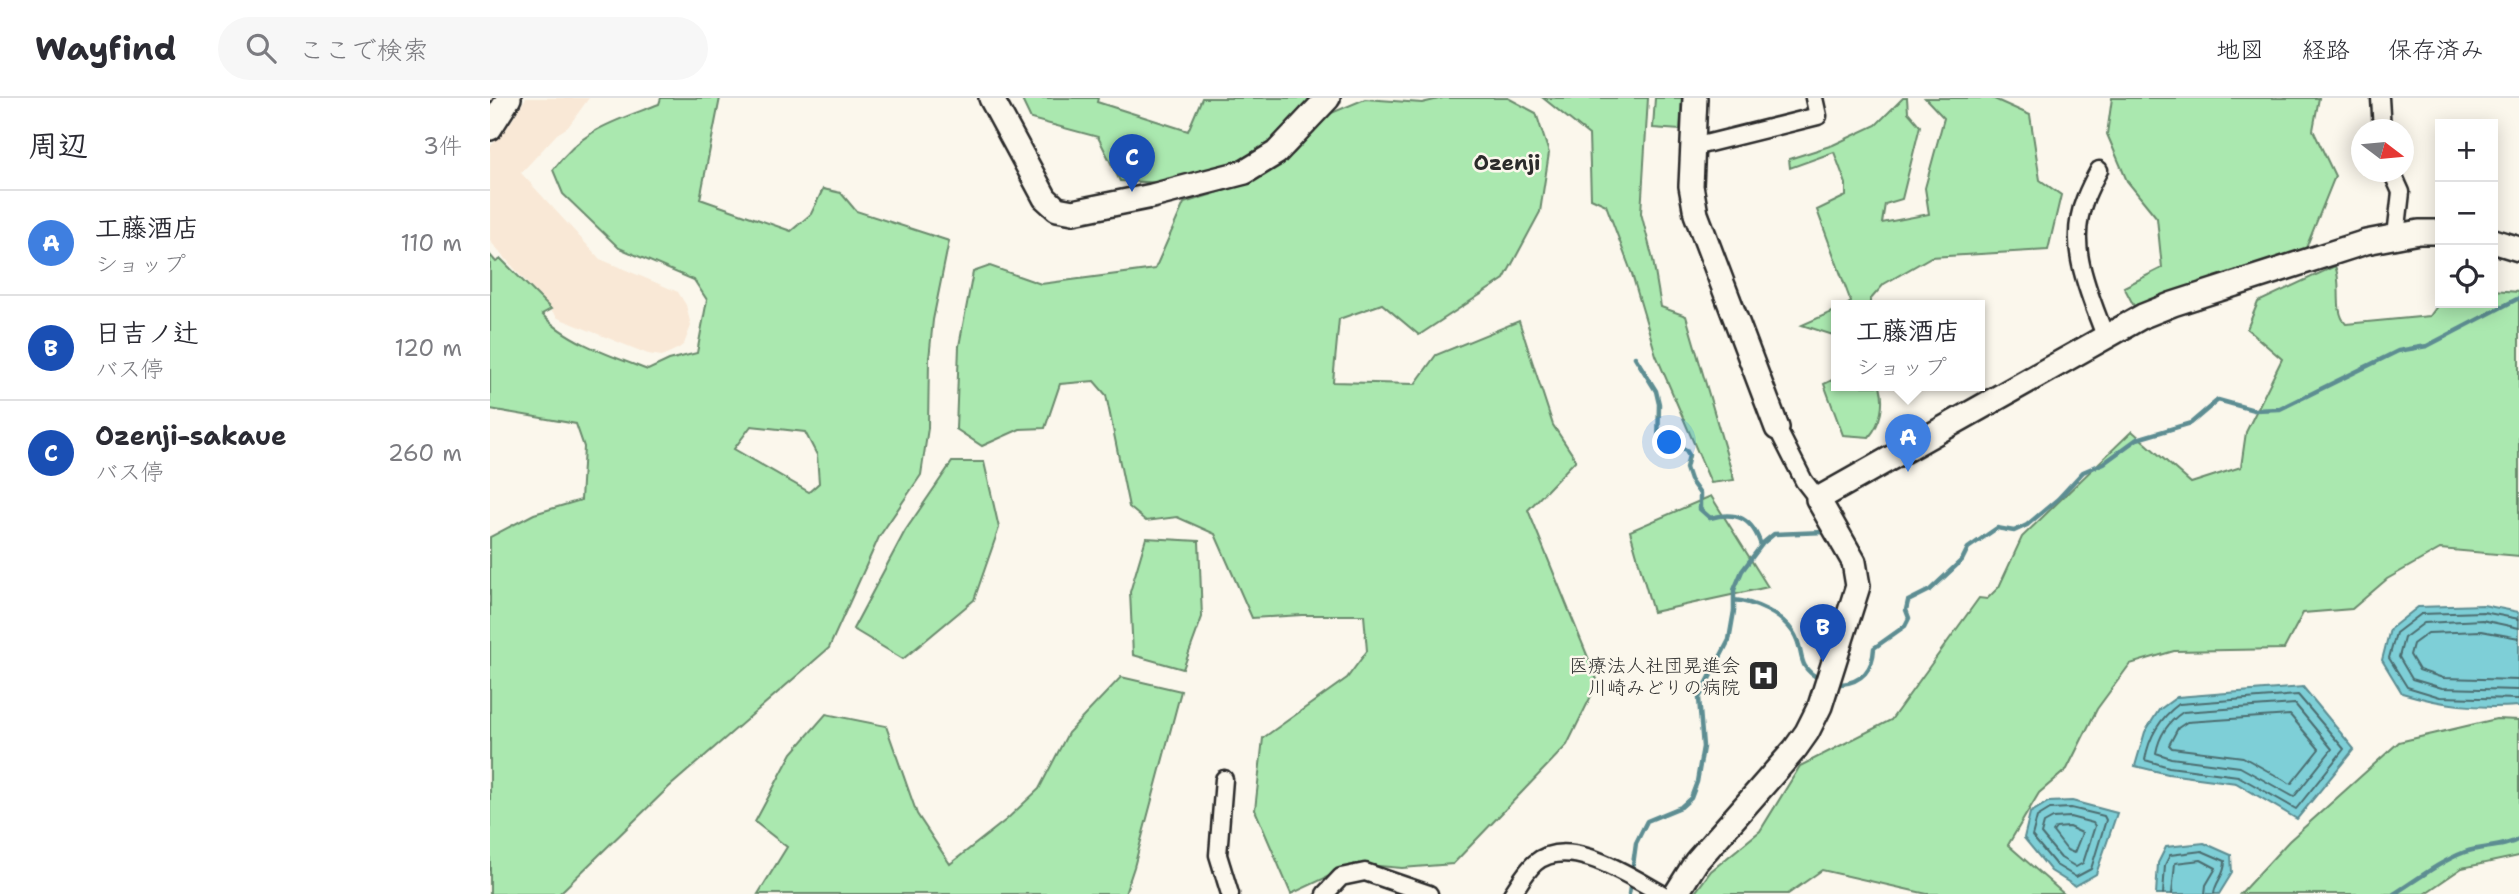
<!DOCTYPE html>
<html lang="ja">
<meta charset="utf-8">
<style>
:root{--surface:#fff;--page:#f7f7f7;--text:#2b2b33;--muted:#7c7c81;--line:#e1e1e2;--accent:#2b2b2b}
body{margin:0;font-family:"Shantell Sans","Klee One",sans-serif;background:var(--page);color:var(--text)}
.controls{position:absolute;right:21px;top:21px;display:grid;overflow:hidden;border-radius:0px;box-shadow:0 4px 18px #0003}
.controls button{width:63px;height:63px;display:grid;place-items:center;padding:0;border:0;border-bottom:2px solid var(--line);background:var(--surface);color:var(--text);font:35px sans-serif}
.compass{position:absolute;left:1861px;top:21px;width:63px;height:63px;border-radius:50%;background:var(--surface);box-shadow:0 4px 18px #0003;rotate:106deg}
.you{position:absolute;left:1180px;top:345px;width:24px;height:24px;margin:-18px;border:5px solid #fff;border-radius:50%;background:#1a73e8;box-shadow:0 0 0 10px #1a73e833}
.badge{display:grid;place-items:center;width:46px;height:46px;border-radius:50%;background:var(--accent);color:#fff;font-size:23px;font-weight:700}
.pin{position:absolute;translate:-50% -58px;filter:drop-shadow(0 2px 4px #0008)}
.pin::after{content:'';position:absolute;top:37px;width:24px;height:21px;background:inherit;clip-path:polygon(0 0,100% 0,50% 100%)}
.popup{position:absolute;left:1341px;top:202px;width:154px;height:91px;box-sizing:border-box;display:grid;place-content:center;border-radius:0px;background:var(--surface);filter:drop-shadow(0 2px 5px #0005);font-size:23px;white-space:nowrap;color:var(--muted)}
.popup b{font-size:26px;color:var(--text)}
.popup::after{content:'';position:absolute;left:50%;top:100%;margin-left:-14px;border:14px solid transparent;border-top-color:var(--surface)}
.list{margin:0;padding:0;list-style:none}
h2{display:flex;justify-content:space-between;align-items:center;height:91px;margin:0;padding:0 28px;font-size:30px}
h2 small{font-size:23px;font-weight:400;color:var(--muted)}
.list li{display:grid;grid-template-columns:46px 1fr auto;gap:21px;align-items:center;box-sizing:border-box;height:105px;padding:0 28px;border-top:2px solid var(--line)}
.list b{display:block;font-size:26px;white-space:nowrap}
.list p{margin:0;font-size:23px;white-space:nowrap;color:var(--muted)}
.list em{font-size:23px;font-style:normal;color:var(--muted)}
.icon{flex:none;width:38px;height:38px;fill:none;stroke:currentColor;stroke-width:2;stroke-linecap:round;stroke-linejoin:round}
.map{position:relative;flex:none;width:2029px;height:796px;overflow:hidden}
header{display:flex;align-items:center;gap:42px;box-sizing:border-box;height:98px;padding:0 35px;background:var(--surface);border-bottom:2px solid var(--line)}
header strong{font-size:33px}
nav{display:flex;gap:38px;margin-inline-start:auto;font-size:24px}
.search{width:490px;height:63px;background:var(--page);display:flex;align-items:center;gap:18px;box-sizing:border-box;padding:0 24px;border-radius:38px;color:var(--muted);font-size:26px}
main{display:flex}
aside{flex:1;background:var(--surface)}
.map>svg:first-child{display:block}
.built{fill:#f9e8d6}
.green{fill:#aae8af;stroke:#6a8a6d;stroke-width:2;fill-rule:evenodd}
.water{fill:#7ecfd7;stroke:#5d8d92;stroke-width:2}
.lines{fill:none;stroke-linecap:round;stroke-linejoin:round}
.shore{stroke:#4c6d70;stroke-width:2}
.stream{stroke:#5d8d92;stroke-width:4.5}
.street-casing{stroke:#2b2b2b;stroke-width:21}
.secondary-casing{stroke:#2b2b2b;stroke-width:28}
.street{stroke:#fbf7ec;stroke-width:16}
.secondary{stroke:#fbf7ec;stroke-width:23}
.labels{text-anchor:middle;dominant-baseline:central;stroke-width:5;stroke-linejoin:round;paint-order:stroke}
.poi-label{font-size:19px;fill:#2b2b2b;stroke:#fbf7ec;text-anchor:end}
.neighbourhood-label{font-size:21px;font-weight:bold;fill:#2b2b2b;stroke:#fbf7ec}
</style>
<header>
<strong>Wayfind</strong>
<div class="search"><svg class="icon" aria-label="search" viewBox="0 0 24 24"><circle cx="10" cy="10" r="6"/><path d="M15 15l6 6"/></svg>ここで検索</div>
<nav><a>地図</a><a>経路</a><a>保存済み</a></nav>
</header>
<main>
<aside>
<h2>周辺<small>3件</small></h2>
<ul class="list">
<li><span class="badge" style="background:#3f7fe0">A</span><div><b>工藤酒店</b><p>ショップ</p></div><em>110 m</em></li>
<li><span class="badge" style="background:#1a4fb4">B</span><div><b>日吉ノ辻</b><p>バス停</p></div><em>120 m</em></li>
<li><span class="badge" style="background:#1a4fb4">C</span><div><b>Ozenji-sakaue</b><p>バス停</p></div><em>260 m</em></li>
</ul>
</aside>
<div class="map">
<svg width="2029" height="796" viewBox="0 0 2029 796">
<rect width="100%" height="100%" fill="#fbf7ec"/>
<filter id="ink" filterUnits="userSpaceOnUse"><feTurbulence type="fractalNoise" baseFrequency=".0143" numOctaves="2"/><feDisplacementMap in="SourceGraphic" scale="14" xChannelSelector="R" yChannelSelector="G"/><feConvolveMatrix kernelMatrix="1 2 1 2 8 2 1 2 1" color-interpolation-filters="sRGB"/></filter>
<g filter="url(#ink)">
<path class="built" d="M36 0H99L78 29 67 36 31 75 110 161 188 194 196 207 201 228 194 246 189 250 172 258 158 256 68 220 0 143V49L17 30Z"/>
<path class="green" d="M171 0H230L210 101 301 133 321 116 333 91 351 95 366 113 459 143 443 222 439 261 438 330 431 377 389 439 339 550 179 689 69 796H0V439L44 416 91 402 94 349 86 326 0 311V157L6 164 11 161 61 211 52 216C75 243 124 259 158 272L179 262 207 255 217 202 204 182 129 150 73 96 63 72C94 30 123 24 169 6ZM261 328 315 334 327 357 329 385 319 394 244 351Z
M531 0H608L607 4 698 33 712 0H833L759 62 679 85 630 83 608 39 541 21Z
M953 0H1018L1046 15 1059 55 1050 114 1014 181 929 237 892 206 849 221 843 284 925 286 946 257 1029 223 1063 327 1086 362 1038 412 1108 584 1077 647 963 766 912 770 865 766 801 796 765 712 773 640 857 580 877 553 874 517H812L762 520 725 436 687 419 656 423 639 409 616 297 604 283 570 286 555 330 530 331 492 348 466 331 469 248 483 174 500 168 551 186 665 171 694 105 755 86 804 55 839 16 875 1 932 5Z
M1053 0H1158L1151 115 1163 162 1171 209 1196 218 1244 382 1221 385 1166 257 1142 176 1116 107 1101 100 1099 37Z
M1165 0H1192L1190 32 1163 30Z
M1413 0H1417L1418 14 1430 28 1412 101 1395 106 1392 125 1439 116 1435 90 1454 20 1435 0H1502L1540 17 1550 82 1571 97 1558 152 1441 159 1394 186 1380 202V208H1355L1361 204 1327 112 1356 98V86L1344 54 1300 70 1299 61 1343 47 1386 27Z
M1622 0H1829L1823 32 1845 78 1816 150 1648 216 1634 189 1672 170 1667 120 1637 83 1617 36Z
M1845 168C1853 186 1843 212 1856 226L1940 218 1950 204 2003 205V192L2029 194V458L1950 451 1897 481 1862 511 1813 515 1794 551 1684 553 1640 566 1607 611 1577 671 1549 695 1518 747 1574 796H1437L1332 772 1298 796H1204L1221 773 1270 733 1310 668 1401 622 1489 500 1497 501 1509 489 1532 439 1642 333 1701 385 1751 369 1756 334 1792 261 1757 231 1768 204Z
M1346 212V238L1312 227Z
M1346 280V288H1390C1395 306 1391 325 1379 339L1353 337 1334 286Z
M462 364H494L509 430 484 502 413 561 363 531 415 433Z
M1221 398 1278 489 1163 514 1140 433Z
M656 440 709 443 712 519 693 571 643 557 640 494Z
M631 579 691 593 644 769 635 796H268L297 749 265 724 302 655 336 616 396 628 427 716 460 766 516 722 549 691 578 635Z
M2006 621 2029 622V758L1972 770 1934 796H1750L1799 743 1909 644Z"/>
<path class="water" d="M1993 507 2029 514V608C1986 611 1952 607 1912 595L1892 562 1900 531 1928 509Z
M1813 589 1864 651 1807 721 1746 685 1678 676 1645 668 1655 634 1669 612 1687 599Z
M1582 703 1627 715 1606 776 1585 788 1561 773 1534 740 1540 715 1558 704Z
M1714 745 1741 757 1742 775 1729 796H1666L1668 765 1676 749Z"/>
<g class="lines">
<path class="shore" d="M2029 521 1993 514 1931 516 1906 535 1899 560 1917 589 1950 599 2029 601
M2029 530 1992 522 1934 525 1914 540 1909 559 1922 581 1952 590 2029 592
M2029 540 1991 533 1938 535 1923 546 1920 557 1929 572 1953 580 2029 582
M1808 597 1854 651 1806 711 1748 678 1679 669 1655 662C1659 638 1670 620 1689 606Z
M1805 606 1842 651 1804 699 1750 669 1681 660 1666 655C1669 638 1678 624 1693 614Z
M1800 617 1829 651 1801 686 1753 659 1682 650 1679 647 1688 630 1697 624Z
M1581 710 1614 718 1616 722 1601 771 1586 779 1566 767 1542 738 1547 719 1560 711Z
M1580 719 1603 725 1605 728 1593 765 1586 769 1571 760 1551 736 1554 725 1563 720Z
M1579 729 1592 735 1584 755 1577 752 1563 734 1566 730Z
M1673 796 1675 767 1680 757 1712 753 1735 763C1735 779 1725 783 1724 796
M1682 796 1685 765 1711 762 1726 770 1716 787 1715 796"/>
<path class="stream" d="M1145 259 1166 293 1169 306 1168 349 1186 347 1196 352 1199 357 1196 370 1200 382 1210 396V411L1220 420C1247 413 1262 420 1271 447
M1244 502C1264 504 1291 516 1303 534 1316 553 1304 568 1330 581
M1351 586C1372 584 1383 571 1384 550L1415 528 1419 520 1416 512 1418 503 1440 492 1472 462 1478 450 1507 430 1524 433 1537 427 1568 401 1593 374 1614 365 1647 341 1701 325 1728 302 1764 312 1790 311 1908 253 1937 248 2029 200
M1142 774 1146 745 1157 723 1191 709 1201 700 1207 684 1213 649 1209 600 1239 542 1244 513V492L1252 473 1273 445 1284 436 1335 434
M1139 796 1141 783
M1904 796C1926 782 1951 763 1975 754 1992 748 2014 750 2029 741"/>
<defs>
<path id="street" d="M1890 0 1892 32
M1203 49 1328 18 1324 0
M1609 72C1604 81 1599 91 1595 101 1576 148 1599 194 1615 238
M1902 74 1911 94 1906 138
M1287 330 1314 383 1328 401
M734 681 728 757 740 796
M835 796 851 779 875 774 939 796
M1022 796C1029 786 1036 773 1045 765 1079 736 1141 779 1172 796"/>
<path id="secondary" d="M501 0 555 100 567 111 583 114 662 98 755 74 786 55 838 0
M1205 0 1201 88 1206 116 1287 330
M0 30 19 0
M2003 143 2029 151
M1186 796 1206 764 1305 651 1317 634 1330 608 1368 488 1364 464 1328 401 1653 218 1683 206 1876 144 1929 134H1950"/>
</defs>
<use href="#street" class="street-casing"/>
<use href="#secondary" class="secondary-casing"/>
<use href="#street" class="street"/>
<use href="#secondary" class="secondary"/>
</g>
</g>
<defs>
<symbol id="hospital-square" viewBox="-11 -11 22 22"><rect x="-9" y="-9" width="18" height="18" rx="4" fill="#2b2b2b" stroke="#fbf7ec"/><path d="M-5-5h3v3.5h4V-5h3V5h-3V1.5h-4V5h-3Z" fill="#fff"/></symbol>
</defs>
<g fill-rule="evenodd">
<use href="#hospital-square" x="1256" y="560" width="35" height="35"/>
</g>
<g class="labels">
<g class="poi-label">
<text x="1250" y="567">医療法人社団晃進会<tspan x="1250" dy="22">川崎みどりの病院</tspan></text>
</g>
<g class="neighbourhood-label">
<text x="1017" y="65">Ozenji</text>
</g>
</g>
</svg>
<div class="controls">
<button>+</button>
<button>−</button>
<button><svg class="icon" aria-label="locate" viewBox="0 0 24 24"><circle cx="12" cy="12" r="6"/><path d="M12 2v4M12 18v4M2 12h4M18 12h4"/></svg></button>
</div>
<svg class="compass" viewBox="-18 -18 36 36"><path d="M0-13l5 13h-10z" fill="#e53935"/><path d="M0 13l5-13h-10z" fill="#7c7c81"/></svg>
<div class="you"></div>
<div class="pin badge" style="left:1418px;top:374px;background:#3f7fe0">A</div>
<div class="popup"><b>工藤酒店</b>ショップ</div>
<div class="pin badge" style="left:1333px;top:564px;background:#1a4fb4">B</div>
<div class="pin badge" style="left:642px;top:94px;background:#1a4fb4">C</div>
</div>
</main>
